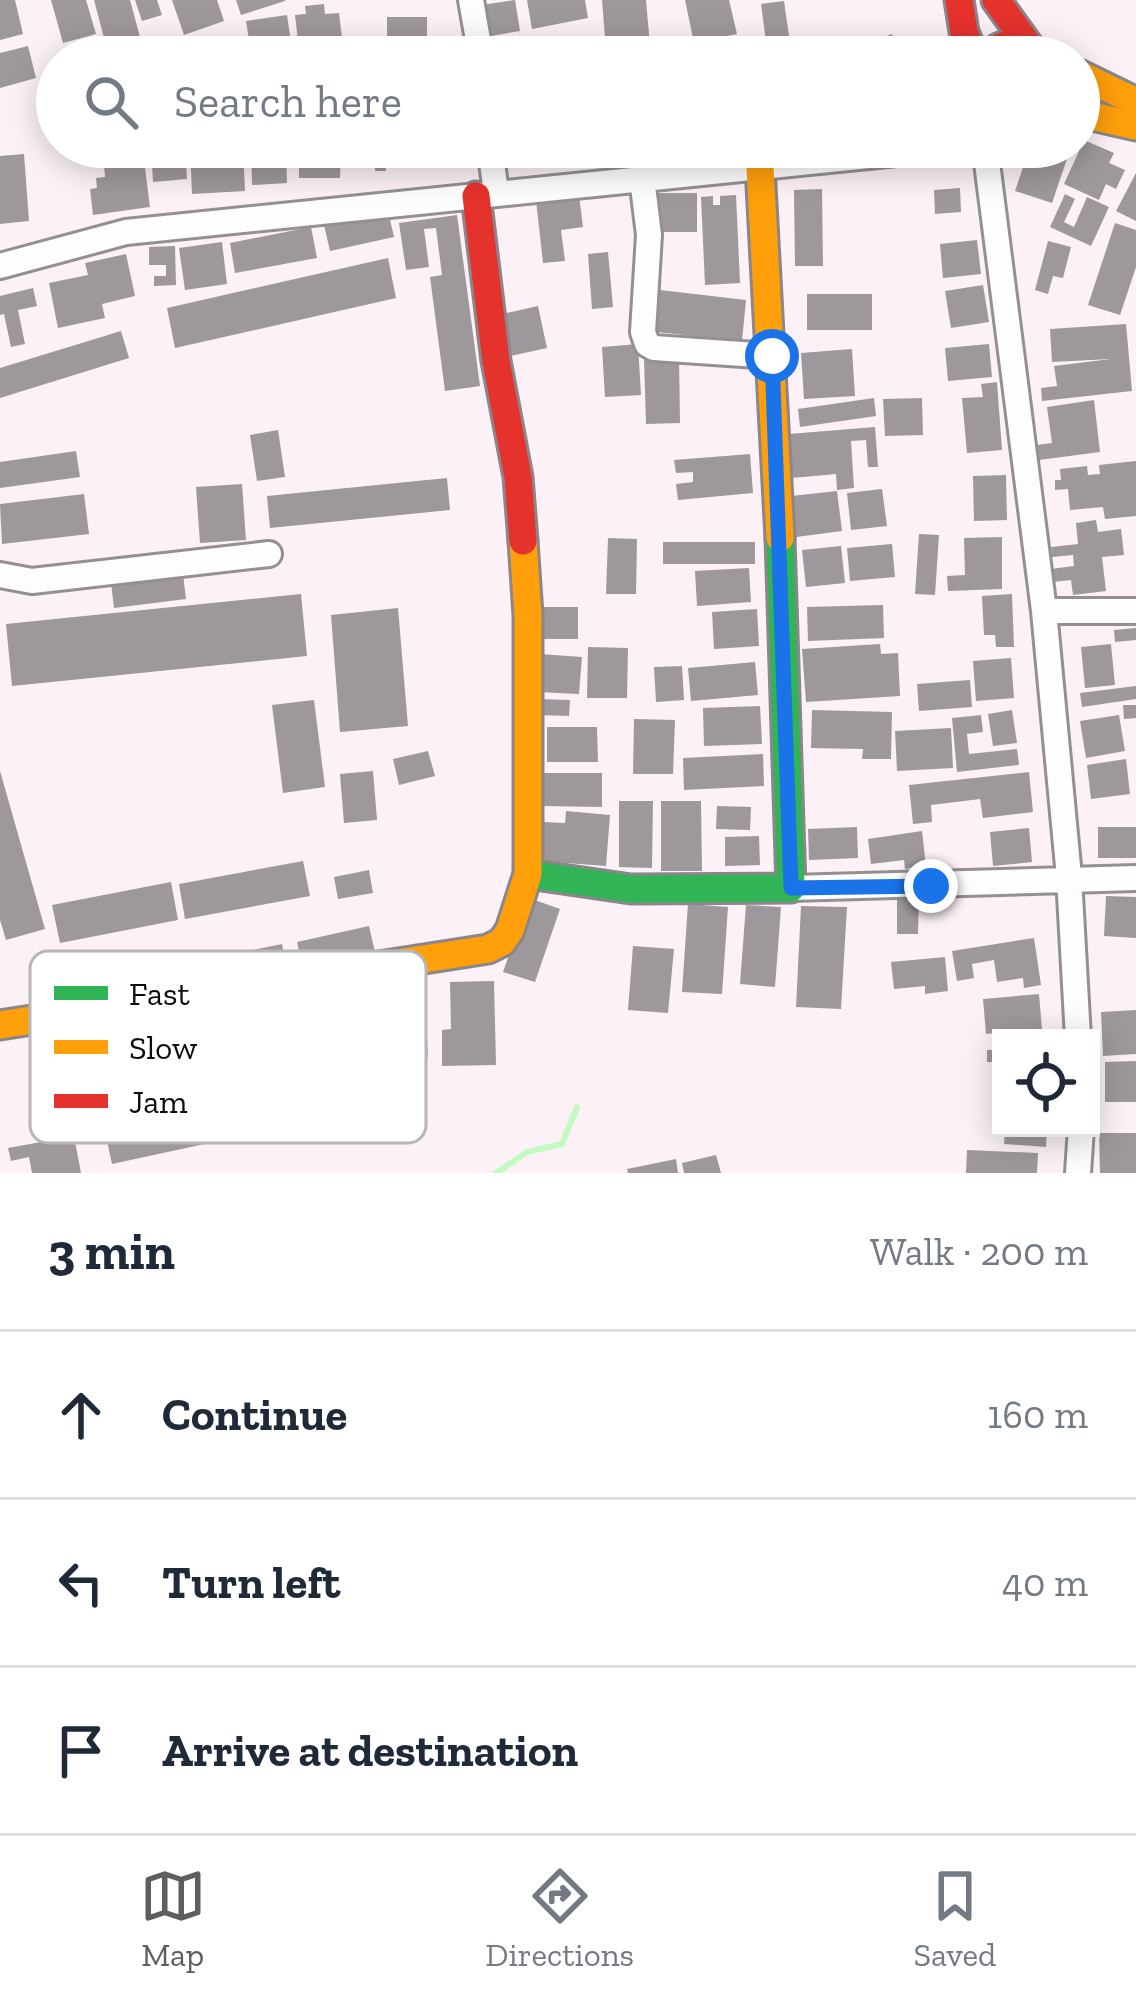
<!DOCTYPE html>
<meta charset="utf-8">
<style>
:root{--surface:#fff;--page:#f6f6f7;--text:#1f2937;--muted:#747a83;--line:#e0e1e3;--accent:#605d5f}
body{margin:0;font-family:"Zilla Slab",serif;background:var(--page);color:var(--text)}
.controls{position:absolute;right:36px;bottom:36px;display:grid;overflow:hidden;border-radius:0px;box-shadow:0 6px 30px #0003}
.controls button{width:108px;height:108px;display:grid;place-items:center;padding:0;border:0;border-bottom:3px solid var(--line);background:var(--surface);color:var(--text);font:60px sans-serif}
.stop{position:absolute;width:36px;height:36px;margin:-27px;border:9px solid #1a73e8;border-radius:50%;background:#fff}
.stop.end{background:#1a73e8;border-color:#fff;box-shadow:0 3px 12px #0008}
.list{margin:0;padding:0;list-style:none}
h2{display:flex;justify-content:space-between;align-items:center;height:156px;margin:0;padding:0 48px;font-size:51px}
h2 small{font-size:39px;font-weight:400;color:var(--muted)}
.list li{display:grid;grid-template-columns:78px 1fr auto;gap:36px;align-items:center;box-sizing:border-box;height:168px;padding:0 48px;border-top:3px solid var(--line)}
.list b{display:block;font-size:45px;white-space:nowrap}
.list em{font-size:39px;font-style:normal;color:var(--muted)}
.icon{flex:none;width:66px;height:66px;fill:none;stroke:currentColor;stroke-width:2;stroke-linecap:round;stroke-linejoin:round}
.map{position:relative;flex:none;width:1136px;height:1173px;overflow:hidden}
.search{position:absolute;background:var(--surface);box-shadow:0 6px 30px #0003;left:36px;right:36px;top:36px;height:132px;display:flex;align-items:center;gap:30px;box-sizing:border-box;padding:0 42px;border-radius:66px;color:var(--muted);font-size:45px}
.sheet{height:660px;background:var(--surface)}
nav{display:flex;justify-content:space-around;align-items:center;box-sizing:border-box;height:168px;border-top:3px solid var(--line);background:var(--surface);font-size:33px;color:var(--muted)}
nav a{display:grid;justify-items:center;gap:6px}
nav .on{color:var(--accent)}
.map>svg:first-child{display:block}
.lines{fill:none;stroke-linecap:round;stroke-linejoin:round}
.stream{stroke:#c4f9c2;stroke-width:6}
.building{fill:#9e979c}
.street-casing{stroke:#949092;stroke-width:30}
.fast-casing{stroke:#8b8689;stroke-width:33}
.slow-casing{stroke:#8b8689;stroke-width:33}
.jam-casing{stroke:#8b8689;stroke-width:33}
.street{stroke:#fefdfe;stroke-width:24}
.fast{stroke:#30b455;stroke-width:27}
.slow{stroke:#ff9f0a;stroke-width:27}
.jam{stroke:#e5322d;stroke-width:27}
.route{stroke:#1a73e8;stroke-width:15}
.key{fill:#fff;stroke:#b6b6b6;stroke-width:3}
.key-label{font-size:33px;fill:#0d0d0d}
</style>
<div class="map">
<svg width="1136" height="1173" viewBox="0 0 1136 1173">
<rect width="100%" height="100%" fill="#fbf1f6"/>
<g class="lines">
<path class="stream" d="M496 1173 527 1152 562 1144 577 1107"/>
</g>
<path class="building" d="M0 0H15L23 34 0 40Z
M51 0H86L96 34 63 43Z
M94 0H130L144 52 109 57Z
M135 0H157L162 15 142 21Z
M172 0H217L224 21 184 35Z
M236 0H285V1L241 15Z
M515 0 520 31 486 37 481 5Z
M527 0H585L588 18 532 29Z
M602 0H646L650 46 606 50Z
M685 0H729L737 34 694 43Z
M784 1 792 57H768L761 4Z
M324 4 325 14 339 13 343 46 299 50 295 15 306 14 305 6Z
M287 15 292 49 273 51 271 43 250 46 246 21Z
M387 17H427V57H387Z
M892 34 897 48 931 36 937 55 872 57 867 43Z
M28 46 36 78 0 88V53Z
M1084 140 1114 153 1109 163 1125 170 1116 189 1106 184 1099 200 1064 184Z
M151 147H185L187 179 153 182Z
M190 147H243L245 191 192 194Z
M251 147H286L287 183 252 185Z
M299 147H341L340 178H299Z
M348 147H385L386 171H375V161L349 163Z
M396 147H437L438 151 397 155Z
M498 147H545L546 152 498 156Z
M1030 147H1071L1052 203 1015 191Z
M24 154 29 221 0 224V156Z
M144 160 150 207 93 215 90 189 97 188 96 178 105 177 104 165Z
M1136 173V221L1116 211Z
M960 188 961 212 935 214 934 190Z
M822 189 823 266H795L794 190Z
M659 193H697V232H659Z
M1065 194 1075 199 1064 222 1074 227 1087 197 1109 207 1091 246 1050 227Z
M579 195 583 227 561 230 565 261 543 263 536 200Z
M736 195 740 283 705 285 701 197 713 196V205H720V196Z
M388 211 394 237 330 251 324 225Z
M457 215 480 386 445 391 430 277 442 275 436 228 424 229 429 267 406 270 399 223Z
M1115 223 1136 230V267L1120 315 1088 305Z
M311 227 317 258 235 273 230 243Z
M977 240 981 274 943 278 940 244Z
M1048 241 1071 247 1063 278 1053 276 1048 294 1035 290Z
M222 242 227 284 185 290 179 248Z
M175 246 176 285 154 286V276H166V265H149V247Z
M608 252 613 307 592 309 588 254Z
M126 254 135 296 102 304 105 318 58 328 49 283 88 275 85 263Z
M388 258 396 298 175 348 167 308Z
M983 285 989 322 951 328 945 291Z
M33 288 37 306 18 310 25 344 11 347 4 314 0 315V296Z
M660 290 746 300 742 341 656 332Z
M807 294H872V330H807Z
M538 306 547 348 506 357 498 315Z
M1126 324 1132 391 1042 401 1041 388 1057 386 1054 366 1111 359 1052 362 1050 329Z
M121 331 129 358 0 398V368Z
M638 344 641 395 605 397 602 347Z
M989 344 992 377 948 381 945 348Z
M852 349 855 396 804 399 801 353Z
M679 356 680 423 646 424 644 358Z
M997 382 1002 450 967 453 962 398 983 397 981 384Z
M874 398 876 416 800 427 798 409Z
M922 398 923 435 885 436 883 399Z
M1094 400 1100 452 1039 460 1037 445 1052 443 1047 407Z
M875 427 878 467H868L866 440 851 441 854 488 837 490 836 474 792 478 789 434Z
M278 430 285 477 257 481 250 435Z
M76 451 80 477 0 488V462Z
M750 454 753 493 678 500 676 484 693 482V472L676 473 674 460Z
M1136 461V516L1105 519 1103 507 1070 510 1068 489 1055 490V480H1061L1060 469 1087 466 1088 475 1100 474 1099 465Z
M1006 475 1007 520 974 521 973 476Z
M447 478 450 510 270 528 267 496Z
M242 484 246 540 200 543 196 487Z
M882 489 887 526 851 530 847 493Z
M837 491 842 531 796 537 791 496Z
M84 494 89 534 2 544 0 504Z
M1096 520 1098 532 1121 529 1124 555 1102 557 1106 591 1073 595 1071 580 1053 582 1051 569 1074 566 1073 555 1052 557 1051 547 1078 544 1076 523Z
M919 534 939 535 935 595 915 594Z
M1002 537V589L948 591 947 576 965 575 964 538Z
M608 538 637 539 636 594H606Z
M663 542H755V564H663Z
M892 544 895 577 850 581 847 548Z
M841 546 845 583 806 587 802 550Z
M749 568 751 602 697 606 695 571Z
M183 574 186 599 114 608 111 583Z
M301 594 307 656 12 686 6 624Z
M1012 594 1014 647H996L995 635H984L982 596Z
M883 605 884 638 808 641 807 607Z
M537 607H578V639H537Z
M398 608 408 726 340 732 331 615Z
M757 609 759 646 714 649 712 612Z
M1136 628V640L1115 642 1114 630Z
M880 644 881 654 898 653 900 696 806 702 802 649Z
M1111 644 1115 685 1085 688 1081 647Z
M588 647 628 648 627 698H587Z
M540 654 582 657 579 694 537 692Z
M1011 658 1014 698 976 701 973 661Z
M755 662 758 695 691 701 688 668Z
M682 666 684 700 656 702 654 667Z
M970 680 972 707 919 711 917 684Z
M1136 686V699L1082 707 1080 693Z
M539 699 570 700 569 716 538 715Z
M314 700 325 787 283 793 272 705Z
M1123 705H1136V718L1124 719Z
M760 706 762 744 704 746 703 708Z
M812 710 892 712 891 759H862L863 749 811 748Z
M1012 710 1017 743 993 746 988 714Z
M981 715 983 732 967 734 969 754 1017 749 1019 765 957 772 952 718Z
M1119 715 1125 751 1086 758 1080 721Z
M634 719 675 720 673 774H633Z
M547 727H597L598 762H547Z
M951 728 953 768 897 771 895 731Z
M428 751 435 776 399 785 393 759Z
M763 754 764 786 684 790 683 758Z
M1126 759 1130 794 1091 799 1087 765Z
M0 771 45 929 6 940 0 920Z
M373 771 377 820 344 823 340 774Z
M1029 772 1033 812 983 818 980 799 931 805 932 822 913 824 909 785Z
M542 773H602V807L541 806Z
M619 801H653L652 868 619 867Z
M661 801H701L702 871H661Z
M717 806 751 807 750 830 716 829Z
M566 811 610 815 606 866 540 861 543 822 565 823Z
M857 827 858 858 809 860 808 829Z
M1098 827H1136V858H1098Z
M1029 828 1032 862 993 866 990 832Z
M922 831 926 866 905 869 904 860 871 864 868 839Z
M759 836 760 865 725 866V837Z
M303 861 310 896 185 919 179 884Z
M369 870 373 893 338 899 334 877Z
M171 882 178 920 60 943 52 905Z
M897 895 919 896 918 934H897Z
M1106 896 1136 897V938L1104 936Z
M529 898 560 909 535 982 503 972Z
M688 904 728 907 722 994 682 992Z
M746 905 781 907 775 987 740 984Z
M801 906 847 907 841 1009 796 1007Z
M369 926 375 952 303 968 297 942Z
M1034 938 1041 985 1024 988 1023 978 997 982 994 960 972 964 974 978 957 981 952 951Z
M282 944 286 965 232 976 228 955Z
M633 946 674 949 668 1013 628 1010Z
M945 957 948 991 925 994V986L894 989 891 962Z
M494 981 496 1065 442 1066V1030L451 1029 450 982Z
M1039 994 1042 1029 986 1034 983 999Z
M1136 1010V1054L1103 1056 1101 1012Z
M426 1024 428 1057 400 1058 398 1025Z
M987 1050H1001V1062H987Z
M1136 1061V1102H1105V1062Z
M217 1112 223 1140 112 1164 106 1136Z
M1005 1128H1047L1046 1147 1004 1144Z
M1099 1133H1136V1173H1100Z
M74 1136 81 1173H32L29 1157 11 1161 8 1148Z
M967 1150 1038 1153 1037 1173H966Z
M716 1155 721 1173H684L682 1163Z
M676 1159 678 1173H628L627 1169Z"/>
<g class="lines">
<defs>
<path id="street" d="M471 0 481 57
M490 147 496 193
M985 147 1044 611 1069 877 1078 1038
M642 178 649 235 643 332 647 344 654 348 772 356
M0 266 126 232 956 147
M0 575 32 581 269 554
M1044 611H1136
M791 888 1136 878
M1078 1173 1081 1128"/>
<path id="fast" d="M528 874 631 889 791 888 780 538"/>
<path id="slow" d="M1079 74 1136 102
M1079 113 1136 126
M760 167 780 538
M0 1025 488 949 502 942 510 930 528 874V615L523 541"/>
<path id="jam" d="M959 0 964 32 974 57
M996 0 1029 46
M986 57C1004 40 1023 40 1041 57
M476 196 496 361 518 477 523 541"/>
</defs>
<use href="#street" class="street-casing"/>
<use href="#fast" class="fast-casing"/>
<use href="#slow" class="slow-casing"/>
<use href="#jam" class="jam-casing"/>
<use href="#street" class="street"/>
<use href="#fast" class="fast"/>
<use href="#slow" class="slow"/>
<use href="#jam" class="jam"/>
</g>
<g class="lines">
<path class="route" d="M772 356 791 888 931 886"/>
</g>
<rect x="30" y="951" width="396" height="192" rx="18" class="key"/>
<rect x="54" y="986" width="54" height="14" fill="#30b455"/>
<rect x="54" y="1040" width="54" height="14" fill="#ff9f0a"/>
<rect x="54" y="1094" width="54" height="14" fill="#e5322d"/>
<g class="key-label">
<text x="129" y="1005">Fast</text>
<text x="129" y="1059">Slow</text>
<text x="129" y="1113">Jam</text>
</g>
</svg>
<div class="controls">
<button><svg class="icon" aria-label="locate" viewBox="0 0 24 24"><circle cx="12" cy="12" r="6"/><path d="M12 2v4M12 18v4M2 12h4M18 12h4"/></svg></button>
</div>
<div class="stop" style="left:772px;top:356px"></div>
<div class="stop end" style="left:931px;top:886px"></div>
<div class="search"><svg class="icon" aria-label="search" viewBox="0 0 24 24"><circle cx="10" cy="10" r="6"/><path d="M15 15l6 6"/></svg>Search here</div>
</div>
<section class="sheet">
<h2>3 min<small>Walk · 200 m</small></h2>
<ul class="list">
<li><svg class="icon" aria-label="ahead" viewBox="0 0 24 24"><path d="M12 20V5M6 11l6-6 6 6"/></svg><div><b>Continue</b></div><em>160 m</em></li>
<li><svg class="icon" aria-label="left" viewBox="0 0 24 24"><path d="M17 20v-9H6M10 6l-5 5 5 5"/></svg><div><b>Turn left</b></div><em>40 m</em></li>
<li><svg class="icon" aria-label="arrive" viewBox="0 0 24 24"><path d="M6 21V4h12l-3 4 3 4H6"/></svg><div><b>Arrive at destination</b></div></li>
</ul>
</section>
<nav>
<a class="on"><svg class="icon" aria-label="map" viewBox="0 0 24 24"><path d="M3 6l6-2 6 2 6-2v14l-6 2-6-2-6 2zM9 4v14M15 6v14"/></svg>Map</a>
<a><svg class="icon" aria-label="directions" viewBox="0 0 24 24"><path d="M12 3l9 9-9 9-9-9zM9 14v-3h6M13 9l2 2-2 2"/></svg>Directions</a>
<a><svg class="icon" aria-label="saved" viewBox="0 0 24 24"><path d="M7 4h10v16l-5-4-5 4z"/></svg>Saved</a>
</nav>
